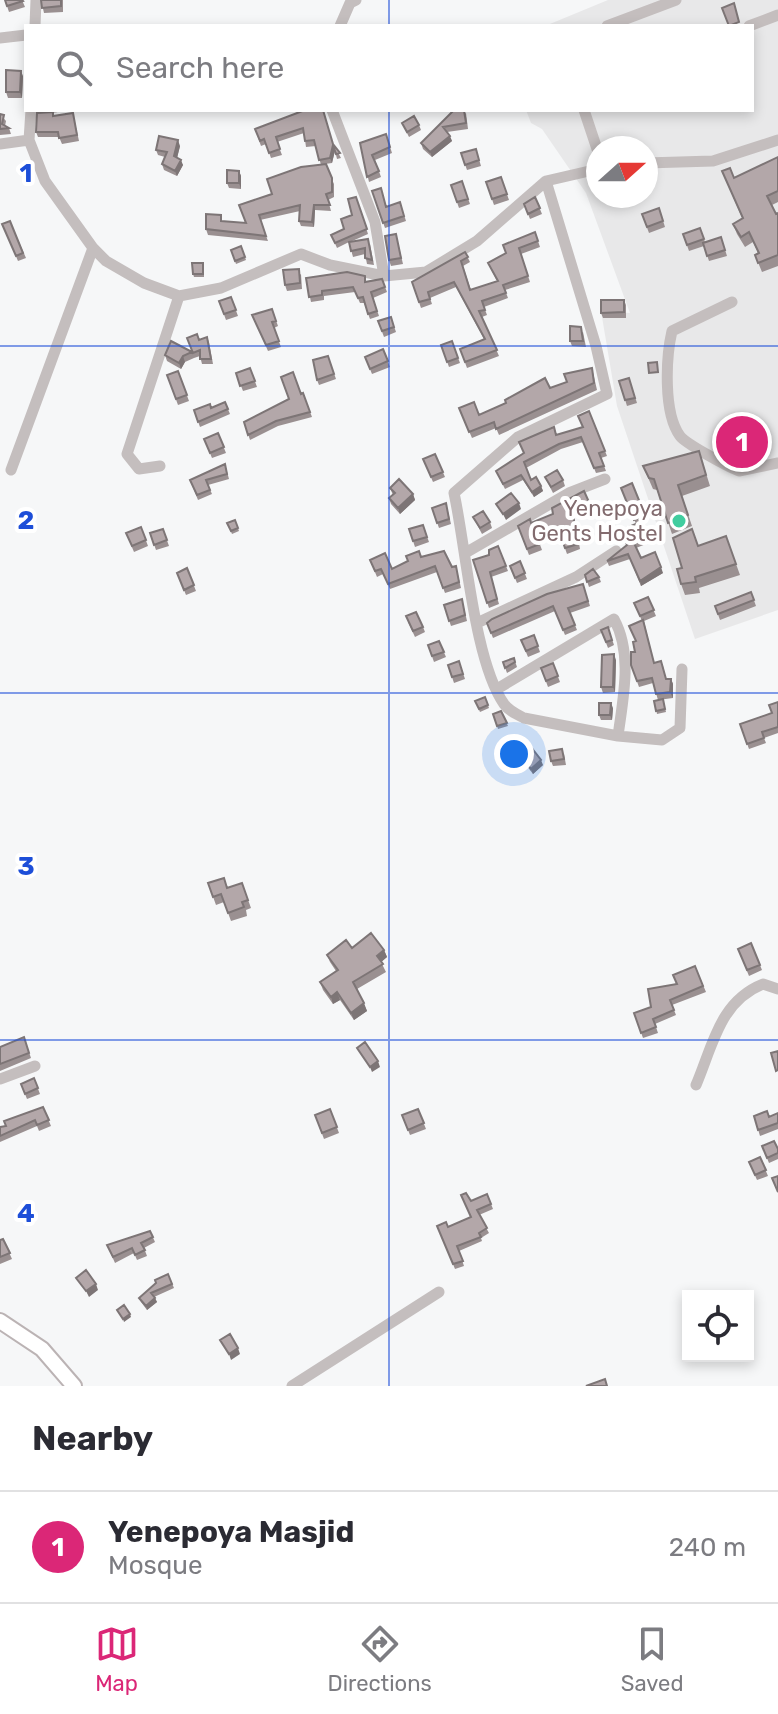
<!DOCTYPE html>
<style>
:root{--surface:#fff;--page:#f7f7f7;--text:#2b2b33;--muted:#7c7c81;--line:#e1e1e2;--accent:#db2777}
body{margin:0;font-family:Rubik,sans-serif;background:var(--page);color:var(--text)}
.controls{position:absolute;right:24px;bottom:24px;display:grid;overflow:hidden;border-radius:0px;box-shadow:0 4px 12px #0003}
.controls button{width:72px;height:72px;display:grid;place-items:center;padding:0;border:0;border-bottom:2px solid var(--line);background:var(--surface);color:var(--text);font:40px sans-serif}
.compass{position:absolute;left:586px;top:136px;width:72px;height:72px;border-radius:50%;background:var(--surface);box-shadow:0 4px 12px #0003;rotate:69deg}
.you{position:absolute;left:514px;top:754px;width:28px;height:28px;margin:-20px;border:6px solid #fff;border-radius:50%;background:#1a73e8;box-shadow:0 0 0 12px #1a73e833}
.badge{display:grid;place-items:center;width:52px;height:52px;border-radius:50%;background:var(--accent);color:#fff;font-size:26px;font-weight:700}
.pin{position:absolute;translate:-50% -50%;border:4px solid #fff;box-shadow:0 2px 8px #0006}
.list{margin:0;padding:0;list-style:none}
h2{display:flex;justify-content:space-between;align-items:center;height:104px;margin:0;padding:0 32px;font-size:34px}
h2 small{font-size:26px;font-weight:400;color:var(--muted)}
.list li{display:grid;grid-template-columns:52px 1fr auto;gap:24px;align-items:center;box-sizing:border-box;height:112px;padding:0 32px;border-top:2px solid var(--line)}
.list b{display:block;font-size:30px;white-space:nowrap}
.list p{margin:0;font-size:26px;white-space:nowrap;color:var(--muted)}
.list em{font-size:26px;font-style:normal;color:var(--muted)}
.icon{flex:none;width:44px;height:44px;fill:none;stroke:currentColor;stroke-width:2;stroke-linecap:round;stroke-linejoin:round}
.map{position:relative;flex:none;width:778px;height:1386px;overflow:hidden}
.search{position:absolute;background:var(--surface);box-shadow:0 4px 12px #0003;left:24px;right:24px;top:24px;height:88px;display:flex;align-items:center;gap:20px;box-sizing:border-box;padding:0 28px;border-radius:0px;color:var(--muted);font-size:30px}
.sheet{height:216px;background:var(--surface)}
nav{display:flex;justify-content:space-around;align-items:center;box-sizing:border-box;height:112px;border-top:2px solid var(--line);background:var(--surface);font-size:22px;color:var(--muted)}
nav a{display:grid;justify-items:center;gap:4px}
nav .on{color:var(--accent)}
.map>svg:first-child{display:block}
.built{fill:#e8e8e9;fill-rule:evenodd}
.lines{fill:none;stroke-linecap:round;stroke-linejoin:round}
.secondary-casing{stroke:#bbb3b4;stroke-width:18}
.lane{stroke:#c4bebe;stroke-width:5}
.street{stroke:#c4bebe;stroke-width:11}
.secondary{stroke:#fff;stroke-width:14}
.wall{fill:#9a9091}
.shaded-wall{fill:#7d7576}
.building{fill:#b3a7a9;stroke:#7d7576;stroke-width:2}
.grid{fill:none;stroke:#1d4ed8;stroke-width:2;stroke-opacity:0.55}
.poi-dot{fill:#41cd9f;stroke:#fff;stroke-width:3}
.labels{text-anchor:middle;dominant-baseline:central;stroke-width:8;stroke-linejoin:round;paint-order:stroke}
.poi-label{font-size:22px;fill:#826b6e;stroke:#fff;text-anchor:end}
.grid-label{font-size:26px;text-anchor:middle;font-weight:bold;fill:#1d4ed8;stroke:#fff;stroke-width:8;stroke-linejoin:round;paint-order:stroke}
</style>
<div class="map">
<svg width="778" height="1386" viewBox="0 0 778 1386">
<rect width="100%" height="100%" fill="#f6f7f8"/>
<path class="built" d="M608 0H778V610L695 639 617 406 601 311 630 313 586 193 542 129 531 123 526 110H752V26H545ZM598 148H646V196H598Z"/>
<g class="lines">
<defs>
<path id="secondary" d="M0 1321 42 1349 74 1386"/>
</defs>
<use href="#secondary" class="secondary-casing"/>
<path class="lane" d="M37 114 56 110"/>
<path class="street" d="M35 26 36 0
M340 26 350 3 356 0
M607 26 676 0
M749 26 778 15
M0 38 26 35
M31 110 29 140 45 181 93 248 106 261 144 283 179 296 221 288 301 254 330 265 384 276 426 272 477 241 546 181 598 169
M332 110 375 222 384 276
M584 110 598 152
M0 144 29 140
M646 163 713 161 778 140
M546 181 596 346 607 394 518 437 454 493C466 547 474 661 504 704 509 711 516 714 524 718L618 736 662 740 680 728 682 669
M732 302 672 331C666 357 663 413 680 436 686 444 727 466 739 471L778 463
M160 466 139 469 127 454 179 296
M11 470 93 248
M467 552 569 493 605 479
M477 623 576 577 616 551
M497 689 614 619C633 654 623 698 618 736
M0 1079 35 1066
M696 1085C713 1045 720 1001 763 984L778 989
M292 1386 439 1292"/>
<use href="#secondary" class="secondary"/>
</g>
<path class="wall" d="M5 0H22L25 7 9 12Z
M41 0H63V12L44 13Z
M23 76 22 98H8L6 92Z
M305 110 334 145 341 158 337 159 335 151 332 163 325 164 334 184V197L328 200 331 211 315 210 314 227 301 226 299 221 300 211 260 220 268 241 208 235 206 229 223 221 246 223 272 194 321 165 316 146 306 147 304 133 277 142 282 155 271 158 266 144 261 146 255 129Z
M73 113 79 141 62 144 59 137H38L36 132 54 116Z
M466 113 468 129 447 132 452 141 432 157 423 149 421 143Z
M0 114 6 121 5 126 9 128 11 134 0 135Z
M402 123 419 125 421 130 409 137Z
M386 134 392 153 375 160 381 177 369 182 360 143Z
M180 146 177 158 183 165 177 176 164 170 162 164 165 157 158 155 156 150Z
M476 149 481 166 467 170 461 153Z
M778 157V202L772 205 776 214 778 213V266L762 272 755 255 758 253 753 242 745 247 737 234 733 224 742 218 722 171 734 178Z
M239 171 241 176V189L229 188 227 183Z
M501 177 509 200 494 205 486 182Z
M462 181 470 204 459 208 451 185Z
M372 191 386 207 400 202 406 221 385 228Z
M356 197 368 234 350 242 370 244 374 265 367 264 365 254 353 257 349 242 337 248 333 239 344 229 352 215Z
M535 197 542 214 530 219 524 204Z
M659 208 665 227 649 233 642 214Z
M10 221 26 258 18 261 2 224Z
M700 228 705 242 721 237 727 256 709 261 704 246 689 251 683 234Z
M535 232 540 247 521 254 530 282 505 290 508 298 484 307 487 315 482 317 499 356 467 368 460 349 484 339 456 287 430 298 432 304 421 308 412 282 465 252 470 262 463 266 471 290 497 281 488 263 506 253Z
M396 234 403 264 391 266 389 260Z
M241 246 246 260 236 264 231 250Z
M204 265V277H194L193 274Z
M301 274 302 289 287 291 285 285Z
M306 278 367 282 382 279 387 292 373 298 379 316 370 319 364 303H360L355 292 324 296V300L311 302Z
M231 297 238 316 226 320 219 301Z
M624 300 626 305V318H603L601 313Z
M272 309 278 326 274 328 281 347 268 351 252 315Z
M391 317 396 332 384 337 378 321Z
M583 332 586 347 572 346 570 341Z
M207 337 209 342 213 364H202L200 356 194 358 187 338 199 340Z
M452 341 460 363 449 367 441 345Z
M383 349 390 367 372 374 365 357Z
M192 352 194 358 185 362 181 369 167 361 165 355Z
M328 356 336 379 319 385 317 380Z
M250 368 257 387 243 391 236 373Z
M592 368 597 390 499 435 496 428 472 438 459 408 479 415 567 382Z
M178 371 189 401 178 405 167 375Z
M629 378 637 403 627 406 619 381Z
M303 393 312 417 278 426 250 440 244 422Z
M225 402 230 414 200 427 194 410 211 408Z
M589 411 607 456 601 458 606 471 596 473 583 442 561 449 526 468 531 480 541 486 543 491 534 497 523 480 505 489 496 471 556 435 583 427Z
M753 426 755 456 730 457 727 449Z
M218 433 226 453 212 458 204 439Z
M699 451 710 486 682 496 692 526 672 534 657 490 653 489 643 466Z
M435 454 445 477 433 482 423 459Z
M225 464 229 479 208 485 212 494 198 500 190 480Z
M545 477 563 480 565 486 553 493Z
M632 483 647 521 638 524 646 544 636 548 641 558 663 573 641 586 630 559 609 566 607 561 627 545 636 524 621 488Z
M390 488 413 494 415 500 400 514 391 504 389 498 393 495Z
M584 491 591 508 574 515 580 549 567 554 560 534 539 542 542 550 529 555 518 526 531 523 553 514Z
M446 503 451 524 439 528 432 508Z
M473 517 490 522 492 528 482 534Z
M235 520 239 531 232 534 227 523Z
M423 525 429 542 415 547 409 529Z
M141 527 148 546 134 552 126 533Z
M163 529 169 546 156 550 150 533Z
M726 536 740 575 699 588 700 593 685 595 681 584 682 568 698 546Z
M498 546 508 571 491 577 499 604 489 608 473 560 489 555Z
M421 557 452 567 456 566 461 588 445 593 437 572 390 589 383 574 377 577 370 560 392 569Z
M520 561 527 579 517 583 510 566Z
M187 568 196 591 186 595 177 573Z
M585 575 599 577 601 582 589 587Z
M583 584 590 606 570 613 577 630 565 635 555 611 493 638 487 623Z
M751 592 756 606 720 620 715 606Z
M648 597 656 616 644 621 654 663 663 666 666 679H671L673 684V698L658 700 653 683 639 687 631 665 635 652 636 641 642 621 634 603Z
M462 599 467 621 451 626 444 605Z
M408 622 423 627 425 632 415 637Z
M608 627 614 645 608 648 601 630Z
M534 635 540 652 528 657 521 640Z
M439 641 446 657 434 662 428 645Z
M514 658 517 667 507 673 503 662Z
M616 660 615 692 603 693 601 687Z
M459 661 465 679 454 683 448 665Z
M553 663 560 682 548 687 541 668Z
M485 697 489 708 480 712 475 701Z
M663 699 666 712 657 714 654 701Z
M778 702V733L764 738 766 743 749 749 740 724 772 713Z
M613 708 612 720H601L599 715Z
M501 711 508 726 498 729 493 714Z
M564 754 566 765 553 766 551 761Z
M521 756 543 765 533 774 523 761Z
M208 883 227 888 242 883 251 908 246 910 247 916 231 921 224 902 216 905Z
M751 943 762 970 749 976 738 949Z
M352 948 384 950 387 957 381 962 386 972 357 989 367 1011 354 1020 340 1000 333 1004 323 990 320 982 336 971 330 962 327 955Z
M695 966 706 992 672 1005 676 1015 655 1024 658 1033 643 1038 634 1013 651 1007Z
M24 1037 31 1058 0 1071V1047Z
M34 1078 40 1094 27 1099 21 1084Z
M43 1107 51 1126 39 1131 37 1126 0 1142V1127L6 1126Z
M330 1109 339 1133 324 1139 315 1115Z
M418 1109 426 1129 410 1135 402 1115Z
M778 1113V1129L760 1136 754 1116 769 1117Z
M762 1146 778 1149V1159L769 1163Z
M760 1157 768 1176 757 1180 749 1162Z
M487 1194 493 1209 479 1215 489 1233 481 1238 482 1241 459 1251 464 1266 455 1269 437 1226 448 1227 470 1217 471 1201Z
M150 1231 155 1242 144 1248 147 1256 137 1260 134 1253 115 1263 107 1245Z
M3 1239 12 1259 0 1264V1240Z
M168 1274 174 1288 154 1297 157 1302 147 1310 141 1302 139 1298Z"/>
<path class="shaded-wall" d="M21 71 23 76 22 98 20 92Z
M450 136 452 141 432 157 430 152Z
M178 140 180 146 176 162 174 156Z
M333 145 335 150 332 163 330 158Z
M181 160 183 165 177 176 175 171Z
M239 171 241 176V189L239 183Z
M314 205 315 210 314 227 312 222Z
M183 356 185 362 181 369 179 363Z
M750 418 753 426 755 456 752 448Z
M541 486 543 491 534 497 532 492Z
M413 494 415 500 400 514 398 508Z
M519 503 521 509 506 520 503 514Z
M661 567 663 573 641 586 640 581Z
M614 654 616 660 615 692 613 687Z
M671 679 673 684V698L670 692Z
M611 703 613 708 612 720 610 715Z
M541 760 543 765 533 774 531 769Z
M384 950 387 957 380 963 377 956Z
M337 992 340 1000 333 1004 331 997Z
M364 1003 367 1011 354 1020 351 1013Z
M378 1061 380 1067 372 1072 370 1067Z
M96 1284 98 1290 89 1297 86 1291Z
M155 1298 157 1302 147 1310 146 1306Z
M130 1314 131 1317 124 1322 123 1319Z
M238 1348 240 1354 231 1360 229 1354Z"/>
<path class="building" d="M5 0H22L23 1 7 6Z
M41 0H61V6L42 8Z
M734 3 739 22 729 26 722 8Z
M6 70 21 71 20 92H6Z
M305 110H323L333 144 340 153 336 154 333 145 330 158 319 160 314 140 305 141 303 128 276 137 280 149 269 153 264 139 260 141 255 129Z
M454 110H464L466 123 443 127 450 136 430 152 421 143Z
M53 112V116L73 113 77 135 59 138 58 132H36L37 113Z
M0 114 4 115 2 124 9 128 0 129Z
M414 116 419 125 407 132 402 123Z
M386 134 390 147 372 155 379 171 367 177 360 143Z
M159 136 178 140 174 156 181 160 175 171 162 164 167 152 156 150Z
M476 149 479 160 465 165 461 153Z
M778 157V191L767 196 776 214 778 213V255L758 263 755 255 759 253 749 232 741 237 733 224 743 218 722 171 730 168 734 178Z
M326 164 332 178V192L326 194 330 205H314L312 222 299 221 300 205 259 215 266 236 206 229V214L221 215V221L246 223 239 205 272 194 267 179 301 167Z
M227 170 239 171V183H227Z
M501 177 507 194 492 199 486 182Z
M462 181 468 199 457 202 451 185Z
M381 188 386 207 400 202 404 216 383 223 372 191Z
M356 197 367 229 335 243 331 235 344 229 341 219 352 215 348 199Z
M535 197 540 208 528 214 524 204Z
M659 208 663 221 647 227 642 214Z
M10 221 23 253 16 256 2 224Z
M700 228 704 239 687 245 683 234Z
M535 232 538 241 519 248 528 276 503 285 506 293 482 301 485 310 479 311 497 350 465 362 460 349 485 339 454 282 428 292 430 299 419 302 412 282 465 252 468 257 461 261 470 290 498 281 488 263 506 253 503 245Z
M396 234 401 258 389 260 385 236Z
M721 237 725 250 707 256 703 243Z
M368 239 372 260 365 258V248L351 251 349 242Z
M241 246 245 257 235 261 231 250Z
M192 263H203V274H193Z
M299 269 300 283 285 285 283 270Z
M347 272 365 276V282L382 279 385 287 371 292 377 311 368 314 363 297 358 298 353 287 322 291V295L309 297 306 278Z
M231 297 236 310 224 314 219 301Z
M601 300H624V312L601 313Z
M272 309 276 321 272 322 279 341 266 345 252 315Z
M391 317 394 327 382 331 378 321Z
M570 326 581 327 583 341H570Z
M197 334 199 340 207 337 211 359H200V350L193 353 187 338Z
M171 341 192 352 183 356 179 363 165 355Z
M452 341 458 358 447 362 441 345Z
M383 349 388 361 370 369 365 357Z
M328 356 334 374 317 380 313 360Z
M657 362 658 372 649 373 648 363Z
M250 368 255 381 240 386 236 373Z
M592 368 594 383 496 429 494 422 469 432 459 408 474 402 479 415 506 403 505 400 545 378 550 388 567 382 564 374Z
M178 371 187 395 176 399 167 375Z
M293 372 301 394 303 393 310 412 276 421 248 435 244 422 289 399 281 377Z
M629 378 635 398 625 400 619 381Z
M225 402 228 409 198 422 194 410 210 404 211 408Z
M589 411 605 451 599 453 604 466 594 468 581 437 559 444 524 462 531 480 536 477 541 486 532 492 521 475 503 484 496 471 524 453 519 442 554 427 556 435 583 427 578 416Z
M750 418 752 448 727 449 725 420Z
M218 433 224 447 210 453 204 439Z
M699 451 706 475 678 485 688 515 668 523 654 479 649 478 643 466Z
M435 454 443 472 431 477 423 459Z
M225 464 227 474 206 480 210 490 197 495 190 480Z
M557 470 563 480 551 487 545 477Z
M399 479 413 494 398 508 389 498 395 493 390 488Z
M632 483 645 515 634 520 621 488Z
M584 491 589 502 572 510 578 544 565 548 558 528 537 537 540 544 527 549 518 526 530 519 531 523 553 514 552 508Z
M511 493 519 503 503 514 496 504Z
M446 503 449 519 437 523 432 508Z
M483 511 490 522 480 528 473 517Z
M235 520 238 528 231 531 227 523Z
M638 523 644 539 634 543 641 558 655 552 661 567 640 581 628 554 607 561 627 545 621 530Z
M423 525 427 537 413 541 409 529Z
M141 527 146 540 132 546 126 533Z
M163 529 167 540 154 545 150 533Z
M692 529 698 546 726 536 736 564 695 577 696 582 681 584 677 569 682 568 673 538Z
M498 546 506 566 490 572 497 599 487 603 473 560 489 555V550Z
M419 551 421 557 444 551 452 567 456 566 459 582 443 588 435 566 388 584 381 569 375 571 370 560 385 553 392 569 408 561 406 556Z
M520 561 525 573 515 578 510 566Z
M187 568 194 585 184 590 177 573Z
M593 569 599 577 587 582 585 575Z
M583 584 588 601 568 608 575 625 563 630 553 606 491 633 487 623 492 619 547 594Z
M751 592 754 600 718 614 715 606Z
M648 597 654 610 640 616 634 603Z
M462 599 465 615 449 621 444 605Z
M416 612 423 627 413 631 406 616Z
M643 620 654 663 661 661 666 679H671L670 692 656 694 652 678 637 681 631 665V652H635L633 642 636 641 629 626Z
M608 627 612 640 606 642 601 630Z
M534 635 538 646 526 651 521 640Z
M439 641 444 652 432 656 428 645Z
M614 654 613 687H601L602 655Z
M514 658 515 662 505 668 503 662Z
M459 661 463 674 452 677 448 665Z
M553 663 558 676 546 681 541 668Z
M485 697 488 705 479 709 475 701Z
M663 699 665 709 656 711 654 701Z
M778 702V727L762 732 764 738 747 744 740 724 772 713 769 705Z
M599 703H611L610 715H599Z
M501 711 507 723 497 726 493 714Z
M531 747 541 760 531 769 521 756Z
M562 749 564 759 551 761 549 751Z
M224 878 227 888 242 883 248 900 242 902 244 907 228 913 221 894 213 897 208 883Z
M371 933 384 950 377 956 383 964 353 982 364 1003 351 1013 337 992 331 997 320 982 338 970 327 955 346 940 352 948Z
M751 943 760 965 747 970 738 949Z
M695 966 703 986 670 1000 674 1010 653 1019 656 1027 641 1033 634 1013 651 1007 648 989 677 984 673 975Z
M24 1037 29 1053 0 1064V1047Z
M365 1042 378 1061 370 1067 357 1048Z
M778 1051V1070L776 1071 771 1053Z
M34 1078 38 1088 25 1094 21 1084Z
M43 1107 49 1120 37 1125 35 1120 0 1136V1127L6 1126 4 1121Z
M330 1109 337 1127 322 1133 315 1115Z
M418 1109 424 1123 408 1130 402 1115Z
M767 1111 769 1117 778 1113V1123L758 1130 754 1116Z
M774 1141 778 1149V1153L767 1158 762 1146Z
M760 1157 766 1170 755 1175 749 1162Z
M778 1176V1192L772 1178Z
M466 1193 471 1201 487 1194 491 1204 477 1210 487 1228 479 1233 481 1237 457 1246 463 1261 453 1264 437 1226 446 1222 448 1227 471 1217 461 1195Z
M150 1231 153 1237 141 1243 145 1250 135 1255 132 1248 113 1257 107 1245Z
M3 1239 10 1253 0 1257V1240Z
M86 1270 96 1284 86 1291 76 1278Z
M168 1274 172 1284 151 1293 155 1298 146 1306 139 1298 156 1283 155 1280Z
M124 1305 130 1314 123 1319 117 1310Z
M230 1334 238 1348 229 1354 220 1340Z
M605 1379 607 1386H586Z"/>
<path class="grid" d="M389 0V26M389 110V1386M0 346H778M0 693H778M0 1040H778"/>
<circle class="poi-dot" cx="679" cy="521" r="8"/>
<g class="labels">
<g class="poi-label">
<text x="663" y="508">Yenepoya<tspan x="663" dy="25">Gents Hostel</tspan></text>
</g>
</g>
<g class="grid-label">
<text x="26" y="182">1</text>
<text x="26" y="529">2</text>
<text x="26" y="875">3</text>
<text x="26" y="1222">4</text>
</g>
</svg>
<div class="controls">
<button><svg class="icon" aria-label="locate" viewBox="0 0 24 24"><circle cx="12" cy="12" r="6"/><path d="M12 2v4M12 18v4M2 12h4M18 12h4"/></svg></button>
</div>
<svg class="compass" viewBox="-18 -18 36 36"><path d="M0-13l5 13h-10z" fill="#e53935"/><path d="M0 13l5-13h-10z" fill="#7c7c81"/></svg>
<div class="you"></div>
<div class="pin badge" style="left:742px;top:442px">1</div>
<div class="search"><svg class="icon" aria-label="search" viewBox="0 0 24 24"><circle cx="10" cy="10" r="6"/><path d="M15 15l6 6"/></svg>Search here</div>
</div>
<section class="sheet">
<h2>Nearby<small></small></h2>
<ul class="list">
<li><span class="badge">1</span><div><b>Yenepoya Masjid</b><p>Mosque</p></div><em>240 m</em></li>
</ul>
</section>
<nav>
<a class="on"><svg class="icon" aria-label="map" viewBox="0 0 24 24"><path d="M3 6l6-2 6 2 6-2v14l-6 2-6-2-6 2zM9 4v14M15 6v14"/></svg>Map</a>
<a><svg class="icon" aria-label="directions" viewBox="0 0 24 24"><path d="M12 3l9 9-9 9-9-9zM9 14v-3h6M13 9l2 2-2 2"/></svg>Directions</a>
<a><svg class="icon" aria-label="saved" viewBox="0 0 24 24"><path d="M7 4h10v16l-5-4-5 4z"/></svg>Saved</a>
</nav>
